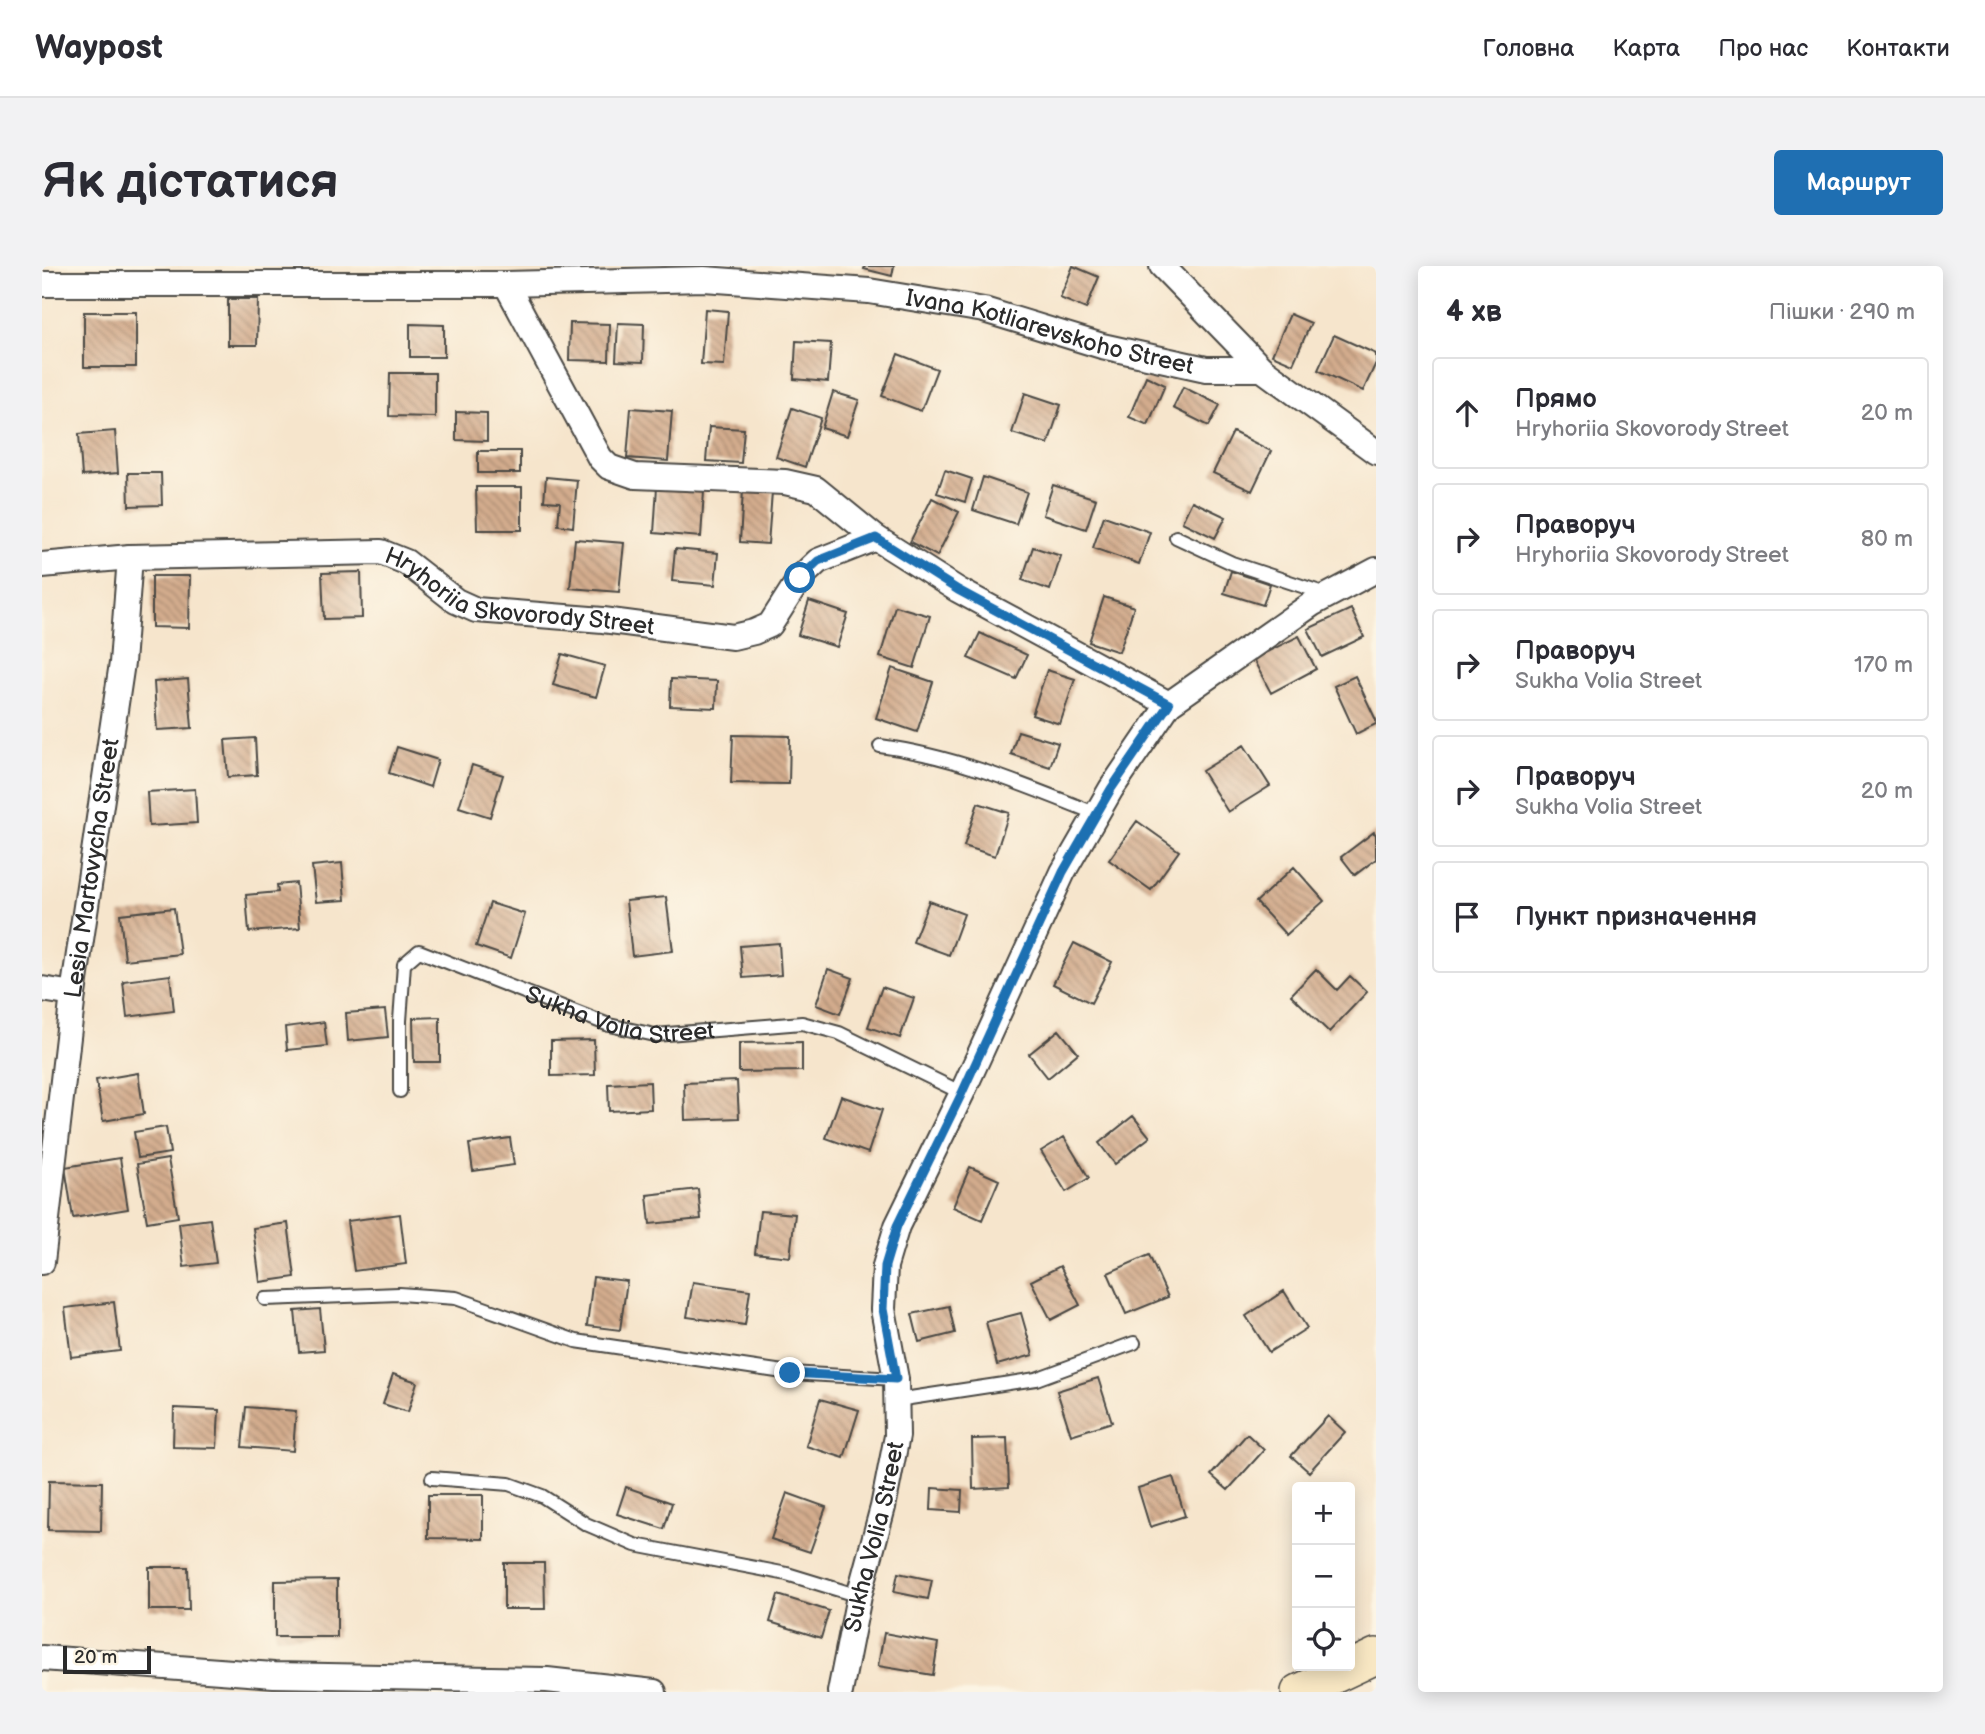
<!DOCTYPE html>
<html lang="uk">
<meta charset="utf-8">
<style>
:root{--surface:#fff;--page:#f2f2f3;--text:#2b2b33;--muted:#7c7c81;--line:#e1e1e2;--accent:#1f6fb2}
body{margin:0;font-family:"Balsamiq Sans",sans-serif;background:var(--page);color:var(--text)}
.controls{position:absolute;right:21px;bottom:21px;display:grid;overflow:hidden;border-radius:7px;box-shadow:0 4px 18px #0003}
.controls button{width:63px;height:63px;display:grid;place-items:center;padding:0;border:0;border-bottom:2px solid var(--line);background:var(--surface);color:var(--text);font:35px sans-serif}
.scale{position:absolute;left:21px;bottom:18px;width:88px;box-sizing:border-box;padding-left:7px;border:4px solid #2b2b2b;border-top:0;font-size:19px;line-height:24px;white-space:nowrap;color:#2b2b2b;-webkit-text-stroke:5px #fcf5e5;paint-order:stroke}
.stop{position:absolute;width:21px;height:21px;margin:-16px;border:5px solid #1f6fb2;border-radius:50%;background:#fff}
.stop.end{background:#1f6fb2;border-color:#fff;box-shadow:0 2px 7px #0008}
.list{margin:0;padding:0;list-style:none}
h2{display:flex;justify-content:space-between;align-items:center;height:91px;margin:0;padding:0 28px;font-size:30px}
h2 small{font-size:23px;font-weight:400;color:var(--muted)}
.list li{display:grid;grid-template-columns:46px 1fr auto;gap:21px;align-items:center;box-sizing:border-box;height:112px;margin:0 14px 14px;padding:0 14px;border:2px solid var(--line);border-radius:7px}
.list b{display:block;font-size:26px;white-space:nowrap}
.list p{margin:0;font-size:23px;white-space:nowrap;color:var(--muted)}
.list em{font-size:23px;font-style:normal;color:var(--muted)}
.icon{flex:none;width:38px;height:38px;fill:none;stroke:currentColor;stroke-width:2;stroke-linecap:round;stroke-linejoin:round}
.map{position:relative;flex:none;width:1334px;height:1426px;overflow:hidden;border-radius:7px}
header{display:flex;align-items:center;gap:42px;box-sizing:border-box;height:98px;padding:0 35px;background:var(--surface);border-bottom:2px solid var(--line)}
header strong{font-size:33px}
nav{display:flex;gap:38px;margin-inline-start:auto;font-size:24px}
.intro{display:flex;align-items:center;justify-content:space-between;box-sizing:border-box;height:168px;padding:0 42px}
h1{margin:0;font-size:49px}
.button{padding:18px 32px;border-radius:7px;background:var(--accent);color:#fff;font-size:24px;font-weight:700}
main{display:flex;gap:42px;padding:0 42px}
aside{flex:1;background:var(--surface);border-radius:7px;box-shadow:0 4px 18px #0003}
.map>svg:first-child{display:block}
.building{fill:url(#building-back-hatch)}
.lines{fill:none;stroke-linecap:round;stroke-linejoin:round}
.lane-casing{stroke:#494743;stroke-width:16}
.street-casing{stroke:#494743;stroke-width:28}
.secondary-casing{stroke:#494743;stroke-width:38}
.lane{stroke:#fff;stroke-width:12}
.street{stroke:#fff;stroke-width:24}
.secondary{stroke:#f8e7c3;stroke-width:35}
.route{stroke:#1f6fb2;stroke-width:9}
.labels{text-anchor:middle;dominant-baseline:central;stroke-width:6;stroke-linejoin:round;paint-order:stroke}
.street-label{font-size:24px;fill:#2b2b2b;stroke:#fcf5e5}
</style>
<header>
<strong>Waypost</strong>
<nav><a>Головна</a><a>Карта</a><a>Про нас</a><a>Контакти</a></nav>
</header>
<div class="intro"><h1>Як дістатися</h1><a class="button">Маршрут</a></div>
<main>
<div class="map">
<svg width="1334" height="1426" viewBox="0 0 1334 1426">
<defs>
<pattern id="building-back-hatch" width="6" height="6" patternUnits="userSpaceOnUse" patternTransform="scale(1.75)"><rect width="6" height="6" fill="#d3ac8d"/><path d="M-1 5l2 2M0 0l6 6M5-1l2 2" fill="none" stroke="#ab8c73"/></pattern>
</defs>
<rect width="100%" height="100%" fill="#fcf5e5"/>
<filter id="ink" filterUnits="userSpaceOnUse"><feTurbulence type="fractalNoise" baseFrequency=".0143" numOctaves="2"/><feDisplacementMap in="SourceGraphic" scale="14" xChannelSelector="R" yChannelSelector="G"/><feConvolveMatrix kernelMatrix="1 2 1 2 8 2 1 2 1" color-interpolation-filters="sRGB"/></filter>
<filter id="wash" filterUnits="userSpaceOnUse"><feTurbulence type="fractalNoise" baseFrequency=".00686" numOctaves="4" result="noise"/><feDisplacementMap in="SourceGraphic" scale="28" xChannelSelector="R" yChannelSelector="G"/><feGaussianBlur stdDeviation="1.57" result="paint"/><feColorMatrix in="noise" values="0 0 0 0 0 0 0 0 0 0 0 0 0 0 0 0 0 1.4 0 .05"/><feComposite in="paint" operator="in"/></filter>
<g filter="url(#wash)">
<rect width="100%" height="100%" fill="#f6e5cc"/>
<g id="blocks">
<path class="building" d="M823 0H852L850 10 822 3Z
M1031 0 1057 11 1044 43 1018 32Z
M186 33H216L215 79H186Z
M663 43 686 45 682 99 659 98Z
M42 46H94V101H42Z
M1248 48 1269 57 1251 98 1230 89Z
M528 57 568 58 567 95 527 94Z
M576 57 602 58 601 96 574 95Z
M368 58 402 59V91H368Z
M1292 69 1334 88V97L1321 125 1276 104Z
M754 75 789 77 786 116 752 113Z
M856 88 895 103 879 145 840 130Z
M348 107H393V151L347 150Z
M1104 110 1123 119 1106 159 1087 151Z
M1141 121 1178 139 1167 160 1131 142Z
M791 126 817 134 805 170 780 162Z
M983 127 1019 139 1006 178 970 167Z
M589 142 630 145 626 195 585 192Z
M750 142 779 152 763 201 734 191Z
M414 146 445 147V175L414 174Z
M667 161 702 163 699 197 664 195Z
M73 165 76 207 40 210 37 168Z
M1191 166 1229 185 1210 225 1171 207Z
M436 185H478V207H436Z
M903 204 930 213 923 236 895 227Z
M86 207H119L120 239 87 240Z
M504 211 535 214 531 261 516 259 518 236 502 235Z
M941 211 985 226 974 258 931 244Z
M1011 219 1054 233 1044 263 1001 249Z
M434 221H480V264H435Z
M615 221 662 225 659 271 612 267Z
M701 224 730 226 726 278 698 276Z
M890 232 917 246 895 290 868 276Z
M1150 235 1184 251 1173 272 1140 256Z
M1062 250 1108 266 1097 298 1051 282Z
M533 273 582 277 577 326 528 322Z
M991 281 1019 290 1008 324 980 314Z
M633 283 676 287 673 319 630 315Z
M1189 305 1228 318 1221 339 1182 327Z
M319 306 320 352 282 353 280 307Z
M110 310H148L147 362 110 361Z
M1062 331 1092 341 1077 386 1047 376Z
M767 335 806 348 795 381 756 369Z
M853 340 888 350 872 402 838 391Z
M1309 343 1322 371 1280 391 1266 363Z
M938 367 985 389 974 413 926 392Z
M1257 370 1274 403 1229 427 1211 393Z
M520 388 563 400 554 431 511 419Z
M850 402 891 416 875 466 834 452Z
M1005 404 1033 413 1018 458 990 449Z
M1313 410 1334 454V458L1314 468 1292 420Z
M146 413 150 462 115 464 112 416Z
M629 413 675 415 674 442 628 440Z
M976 465 1016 477 1008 501 969 488Z
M691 469 748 470 747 518 689 517Z
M213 472 215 509 186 511 183 474Z
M1202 479 1228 520 1186 546 1160 505Z
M355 481 396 494 388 521 347 507Z
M430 499 461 509 448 551 417 541Z
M153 523 155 557 107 560 105 526Z
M936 537 967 547 953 590 922 580Z
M1095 555 1137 585 1109 624 1067 594Z
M1332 566 1334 569V593L1313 609 1299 591Z
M300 597 303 634 274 636 270 600Z
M1252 601 1282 635 1244 669 1214 636Z
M254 617 258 662 207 666 204 629 236 626 235 619Z
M624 631 631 685 590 690 584 635Z
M887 635 922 648 907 689 871 676Z
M448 637 483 648 469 692 434 680Z
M132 642 138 688 83 694 78 648Z
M737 677 739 709 701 712 698 680Z
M1032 677 1070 696 1049 737 1011 718Z
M786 703 811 712 798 748 774 739Z
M1274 703 1295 724 1308 710 1325 726 1287 766 1249 729Z
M128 709 132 745 85 751 81 715Z
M840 721 872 732 858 772 826 761Z
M343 744 346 771 306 775 304 747Z
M398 751V796H372L371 752Z
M282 756 285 780 245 784 243 761Z
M1017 764 1036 787 1006 812 987 788Z
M552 774 553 809 509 810V775Z
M760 776V805L697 806V777Z
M96 807 102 848 61 855 54 814Z
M695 815 697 852 643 854 642 817Z
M608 816 609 843 567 845 566 818Z
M799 830 840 844 826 887 784 872Z
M1091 850 1108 871 1073 898 1057 877Z
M124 861 128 887 96 892 92 866Z
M1022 871 1047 912 1024 926 999 885Z
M468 872 472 899 431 905 427 878Z
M78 892 86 943 31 952 23 901Z
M126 893 136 951 105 956 95 898Z
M928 901 957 914 940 954 911 941Z
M656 923 659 953 608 958 605 929Z
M718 945 753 948 748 991 713 987Z
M358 948 364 998 312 1005 305 955Z
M168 953 174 997 142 1001 137 957Z
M246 957 253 1011 218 1016 211 962Z
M1107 989 1126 1031 1084 1048 1066 1007Z
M1018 1000 1038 1039 1009 1054 989 1015Z
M551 1011 585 1015 578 1064 545 1060Z
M651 1016 708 1024 703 1059 645 1051Z
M1242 1025 1265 1062 1227 1086 1204 1050Z
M72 1036 78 1085 29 1091 23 1042Z
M907 1040 913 1067 877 1076 870 1048Z
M278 1043 282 1084 257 1086 253 1045Z
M979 1047 991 1089 955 1099 944 1056Z
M351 1108 375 1116 366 1146 341 1138Z
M1056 1112 1070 1156 1029 1169 1015 1125Z
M778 1133 817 1144 802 1192 764 1180Z
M204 1141 254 1145 251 1185 200 1181Z
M132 1142 177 1144 175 1182 131 1181Z
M1286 1150 1303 1166 1267 1206 1249 1190Z
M1205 1168 1222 1184 1186 1224 1169 1209Z
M965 1172 967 1221 931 1223 930 1173Z
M1131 1211 1143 1250 1108 1261 1096 1222Z
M7 1215 60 1216 59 1265 6 1264Z
M584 1221 630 1237 622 1263 575 1248Z
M890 1222 920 1224 919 1246 889 1244Z
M745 1227 784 1241 768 1286 729 1273Z
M386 1229H441V1273L386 1272Z
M462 1297H502L503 1343H462Z
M107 1301H146L147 1344H107Z
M856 1307 890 1314 886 1333 852 1326Z
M295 1314V1371H233V1315Z
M736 1329 787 1345 779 1372 728 1356Z
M842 1367 896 1377 891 1409 836 1400Z"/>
</g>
</g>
<g filter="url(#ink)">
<use href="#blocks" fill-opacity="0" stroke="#494743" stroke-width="2"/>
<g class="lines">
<defs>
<g id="lane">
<path d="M1134 271 1190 297 1284 328"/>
<path d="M838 480C914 490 984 520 1055 548"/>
<path id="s1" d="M358 825V755L362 698 377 685 567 759 613 769 760 757 797 767 920 827"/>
<path d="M223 1033 357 1028 414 1032 534 1075 748 1107 854 1113"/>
<path d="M855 1134 994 1113 1092 1077"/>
<path d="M390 1212 467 1218 500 1230 544 1258 593 1279 745 1308 817 1330"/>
</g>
<g id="street">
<path d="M1120 0 1220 103 1334 186"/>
<path id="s2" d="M0 18H464L662 13 827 25 942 44 1060 80 1164 103H1220"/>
<path d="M464 18 558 192 567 201 593 210 743 216 774 223 834 272"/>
<path id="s3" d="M0 299 88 291 339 286 364 296 414 335 434 344 561 354 691 371 712 366 728 359 758 312 776 295 834 272 916 324 1127 438"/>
<path d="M0 723 31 728"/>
<path id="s4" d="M0 996 31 728 80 397 88 291"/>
<path d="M0 1392 232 1409 505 1414 612 1426"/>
<path id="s5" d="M798 1426 817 1330 841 1241 855 1170 854 1113 841 1043 843 1000 855 960 920 827 1021 606 1069 523 1127 438 1270 338 1334 304"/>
</g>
<path id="secondary" d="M1257 1426 1334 1390"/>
</defs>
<use href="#lane" class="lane-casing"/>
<use href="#street" class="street-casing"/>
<use href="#secondary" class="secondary-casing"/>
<use href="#lane" class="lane"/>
<use href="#street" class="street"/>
<use href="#secondary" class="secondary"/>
</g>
</g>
<g class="lines" filter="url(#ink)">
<path class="route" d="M748 1107 854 1113 841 1043 843 1000 855 960 920 827 1021 606 1069 523 1127 438 916 324 834 272 776 295 758 312"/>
</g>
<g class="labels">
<g class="street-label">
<text stroke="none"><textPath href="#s2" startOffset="1013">Ivana Kotliarevskoho Street</textPath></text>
<text stroke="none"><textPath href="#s3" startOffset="488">Hryhoriia Skovorody Street</textPath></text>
<text stroke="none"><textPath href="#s4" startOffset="397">Lesia Martovycha Street</textPath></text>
<text stroke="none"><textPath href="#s1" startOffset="360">Sukha Volia Street</textPath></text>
<text stroke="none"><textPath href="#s5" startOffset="159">Sukha Volia Street</textPath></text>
</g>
</g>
</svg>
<div class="controls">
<button>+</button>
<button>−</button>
<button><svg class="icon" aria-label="locate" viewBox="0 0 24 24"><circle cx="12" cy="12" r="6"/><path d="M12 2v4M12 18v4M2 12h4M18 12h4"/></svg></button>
</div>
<div class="scale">20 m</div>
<div class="stop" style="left:758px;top:312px"></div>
<div class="stop end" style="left:748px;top:1107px"></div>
</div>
<aside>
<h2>4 хв<small>Пішки · 290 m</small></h2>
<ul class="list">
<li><svg class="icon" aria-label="ahead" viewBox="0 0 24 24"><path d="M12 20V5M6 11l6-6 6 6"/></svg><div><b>Прямо</b><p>Hryhoriia Skovorody Street</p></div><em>20 m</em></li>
<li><svg class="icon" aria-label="right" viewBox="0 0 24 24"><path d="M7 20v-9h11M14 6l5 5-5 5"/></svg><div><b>Праворуч</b><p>Hryhoriia Skovorody Street</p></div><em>80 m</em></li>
<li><svg class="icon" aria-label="right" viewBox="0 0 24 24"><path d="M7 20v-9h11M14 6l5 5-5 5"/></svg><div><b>Праворуч</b><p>Sukha Volia Street</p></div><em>170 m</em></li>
<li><svg class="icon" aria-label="right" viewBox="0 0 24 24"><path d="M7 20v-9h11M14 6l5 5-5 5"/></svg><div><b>Праворуч</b><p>Sukha Volia Street</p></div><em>20 m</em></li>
<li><svg class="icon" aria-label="arrive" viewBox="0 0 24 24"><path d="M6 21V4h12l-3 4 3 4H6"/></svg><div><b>Пункт призначення</b></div></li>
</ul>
</aside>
</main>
